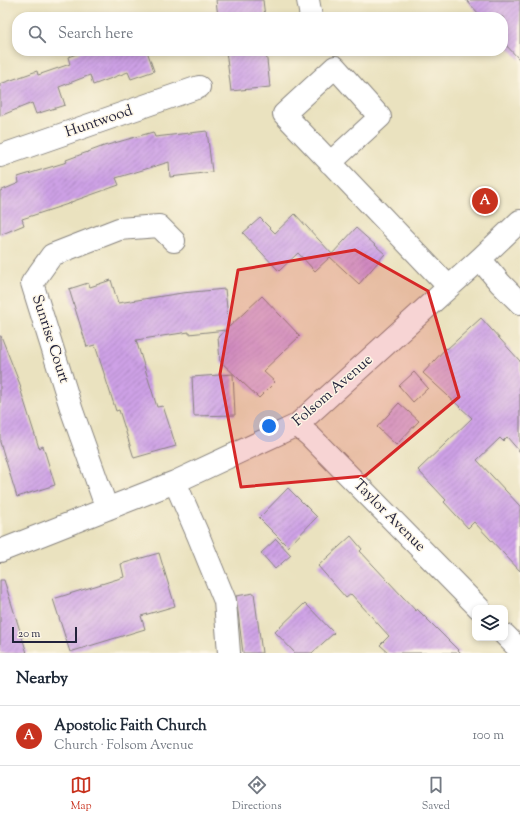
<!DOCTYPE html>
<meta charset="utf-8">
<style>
:root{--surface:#fff;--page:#f6f6f7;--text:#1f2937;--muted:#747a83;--line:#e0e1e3;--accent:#c8321e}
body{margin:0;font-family:"Sorts Mill Goudy",serif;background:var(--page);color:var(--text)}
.controls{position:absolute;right:12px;bottom:12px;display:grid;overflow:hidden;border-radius:8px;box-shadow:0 2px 6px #0003}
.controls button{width:36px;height:36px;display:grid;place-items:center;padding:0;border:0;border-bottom:1px solid var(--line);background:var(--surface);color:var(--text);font:20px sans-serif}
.scale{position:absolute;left:12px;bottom:10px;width:65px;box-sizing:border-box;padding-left:4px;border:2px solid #22223b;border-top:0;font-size:11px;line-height:14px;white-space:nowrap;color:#22223b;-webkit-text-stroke:3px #fcf5e5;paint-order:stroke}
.you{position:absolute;left:269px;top:426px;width:14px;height:14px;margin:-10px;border:3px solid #fff;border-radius:50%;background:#1a73e8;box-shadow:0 0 0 6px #1a73e833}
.badge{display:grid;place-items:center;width:26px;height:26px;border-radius:50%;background:var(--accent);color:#fff;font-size:13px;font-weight:700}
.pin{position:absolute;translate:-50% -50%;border:2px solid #fff;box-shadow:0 1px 4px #0006}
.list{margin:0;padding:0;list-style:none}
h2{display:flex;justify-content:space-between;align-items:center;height:52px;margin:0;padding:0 16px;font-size:17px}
h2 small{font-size:13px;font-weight:400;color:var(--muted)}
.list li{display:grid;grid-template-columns:26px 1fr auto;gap:12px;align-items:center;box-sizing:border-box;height:60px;padding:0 16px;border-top:1px solid var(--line)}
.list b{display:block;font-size:15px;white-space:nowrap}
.list p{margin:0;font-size:13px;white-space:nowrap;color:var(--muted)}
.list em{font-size:13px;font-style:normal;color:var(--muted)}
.icon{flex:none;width:22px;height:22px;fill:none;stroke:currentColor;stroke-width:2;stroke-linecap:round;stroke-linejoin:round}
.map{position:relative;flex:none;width:520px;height:653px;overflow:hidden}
.search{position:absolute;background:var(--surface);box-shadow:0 2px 6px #0003;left:12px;right:12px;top:12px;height:44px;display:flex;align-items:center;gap:10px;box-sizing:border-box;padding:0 14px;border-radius:16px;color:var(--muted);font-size:15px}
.sheet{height:112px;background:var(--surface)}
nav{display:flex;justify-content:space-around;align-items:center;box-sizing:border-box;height:56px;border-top:1px solid var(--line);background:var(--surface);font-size:11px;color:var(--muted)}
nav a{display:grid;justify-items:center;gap:2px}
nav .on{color:var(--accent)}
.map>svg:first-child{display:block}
.building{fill:url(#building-hatch)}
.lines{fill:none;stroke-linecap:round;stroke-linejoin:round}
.minor-casing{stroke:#86827d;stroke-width:24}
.minor{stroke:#fff;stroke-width:22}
.marked{fill:#d62828;fill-opacity:0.2;stroke:#d62828;stroke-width:3;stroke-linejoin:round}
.labels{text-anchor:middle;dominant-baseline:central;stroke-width:3;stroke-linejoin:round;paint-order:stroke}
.street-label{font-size:15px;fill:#22223b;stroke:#fcf5e5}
</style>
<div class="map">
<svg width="520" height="653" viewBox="0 0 520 653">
<defs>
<pattern id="building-hatch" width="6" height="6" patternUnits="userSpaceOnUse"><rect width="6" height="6" fill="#cea1e6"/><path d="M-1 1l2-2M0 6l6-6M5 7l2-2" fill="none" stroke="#a783bc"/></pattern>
</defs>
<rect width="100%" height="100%" fill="#fcf5e5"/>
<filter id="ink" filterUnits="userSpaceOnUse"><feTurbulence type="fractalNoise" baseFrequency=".025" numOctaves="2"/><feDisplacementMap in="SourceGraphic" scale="8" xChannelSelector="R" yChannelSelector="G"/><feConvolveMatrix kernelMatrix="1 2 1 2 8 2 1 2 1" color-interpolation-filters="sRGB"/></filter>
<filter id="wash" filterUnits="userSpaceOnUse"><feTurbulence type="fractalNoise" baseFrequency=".012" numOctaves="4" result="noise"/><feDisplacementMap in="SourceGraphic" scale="16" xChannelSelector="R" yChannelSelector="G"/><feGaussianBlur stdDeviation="0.9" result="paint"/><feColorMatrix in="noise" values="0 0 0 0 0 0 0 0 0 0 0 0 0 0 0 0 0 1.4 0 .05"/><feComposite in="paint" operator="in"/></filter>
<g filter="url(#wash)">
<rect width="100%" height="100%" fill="#eae2bf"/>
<g id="blocks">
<path class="building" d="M216 0H263L265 17H218Z
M466 0H520V60L503 42V17H482Z
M85 51H147L154 71 131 79 128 72 93 85 90 75 59 87 65 105 36 114 32 103 0 116V84L37 71 38 75 70 64 68 57Z
M226 51H266L270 87 231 91Z
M207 131 212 172 170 177 169 162 116 178 119 185 71 202V203L22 219 24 225 0 235V191L19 183 18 177 67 162 66 160 104 146 153 132 155 137Z
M295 214 332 254 356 228 385 254 359 284 330 257 315 271 298 253 279 271 243 233 260 218 275 233Z
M111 280 118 303 182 293 225 289 229 327 262 296 300 336 263 371 275 382 259 398 220 361 218 337 226 330 189 334V332L136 340 157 407 163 406 176 446 134 458 119 410 116 411 95 345 87 347 69 289 88 283 90 287Z
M481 318 520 361V452L507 437 503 441 500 438 477 460 520 506V571L474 522 468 528 444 502 446 500 418 470 472 418 423 373 446 348 447 349Z
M0 336H1L21 387 20 388 39 448 43 446 55 485 17 497 0 442Z
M414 372 428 388 413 402 399 386Z
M233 374 235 415 194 416 192 377Z
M399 403 419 421 396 445 377 427Z
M288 488 317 517 288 547 259 518Z
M351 536 362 549 360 551 416 611 417 609 461 653H389L380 645 389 636 351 594 346 598 318 566Z
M276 539 291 555 275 569 261 553Z
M159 553 175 606 141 616 145 629 70 652 53 599 124 577 121 564Z
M0 580H4L27 653H0Z
M254 593 262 653H243L236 596Z
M305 603 334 633 312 653H295L275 632Z"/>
</g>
</g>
<g filter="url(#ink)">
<use href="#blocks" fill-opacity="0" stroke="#86827d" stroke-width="1"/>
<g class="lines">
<defs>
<path id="minor" d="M308 0 311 17
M0 156 199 87
M330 163 380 117 335 67 284 114 449 287
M480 259 500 283 520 303
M297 425 311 437 479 608
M175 482 198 535 225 601 229 653
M107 509 72 411 32 283 52 255 119 229 159 226 174 241
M0 551 175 482 297 425 480 259 520 221
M505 635 520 650"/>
</defs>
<use href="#minor" class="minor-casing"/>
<use href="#minor" class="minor"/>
</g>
</g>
<path class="marked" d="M355 250 428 291 459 397 365 476 241 487 220 374 238 270Z"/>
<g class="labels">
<g class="street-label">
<text transform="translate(99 122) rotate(-19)">Huntwood</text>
<text transform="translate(50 339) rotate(72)">Sunrise Court</text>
<text transform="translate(333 391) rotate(-41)">Folsom Avenue</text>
<text transform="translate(389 516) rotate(45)">Taylor Avenue</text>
</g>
</g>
</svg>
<div class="controls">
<button><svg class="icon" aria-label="layers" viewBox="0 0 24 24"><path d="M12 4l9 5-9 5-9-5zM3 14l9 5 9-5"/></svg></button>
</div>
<div class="scale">20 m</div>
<div class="you"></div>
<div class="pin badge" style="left:485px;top:201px">A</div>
<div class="search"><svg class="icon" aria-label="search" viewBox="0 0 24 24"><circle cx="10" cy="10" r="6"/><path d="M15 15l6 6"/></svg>Search here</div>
</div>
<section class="sheet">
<h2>Nearby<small></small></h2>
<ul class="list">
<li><span class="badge">A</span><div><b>Apostolic Faith Church</b><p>Church · Folsom Avenue</p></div><em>100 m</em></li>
</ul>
</section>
<nav>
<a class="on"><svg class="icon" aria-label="map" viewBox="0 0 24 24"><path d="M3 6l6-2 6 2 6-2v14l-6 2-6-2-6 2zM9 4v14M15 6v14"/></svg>Map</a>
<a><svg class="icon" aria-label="directions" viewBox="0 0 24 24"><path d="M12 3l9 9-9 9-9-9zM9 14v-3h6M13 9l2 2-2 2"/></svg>Directions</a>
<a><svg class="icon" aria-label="saved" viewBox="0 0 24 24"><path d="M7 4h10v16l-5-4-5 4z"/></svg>Saved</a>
</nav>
